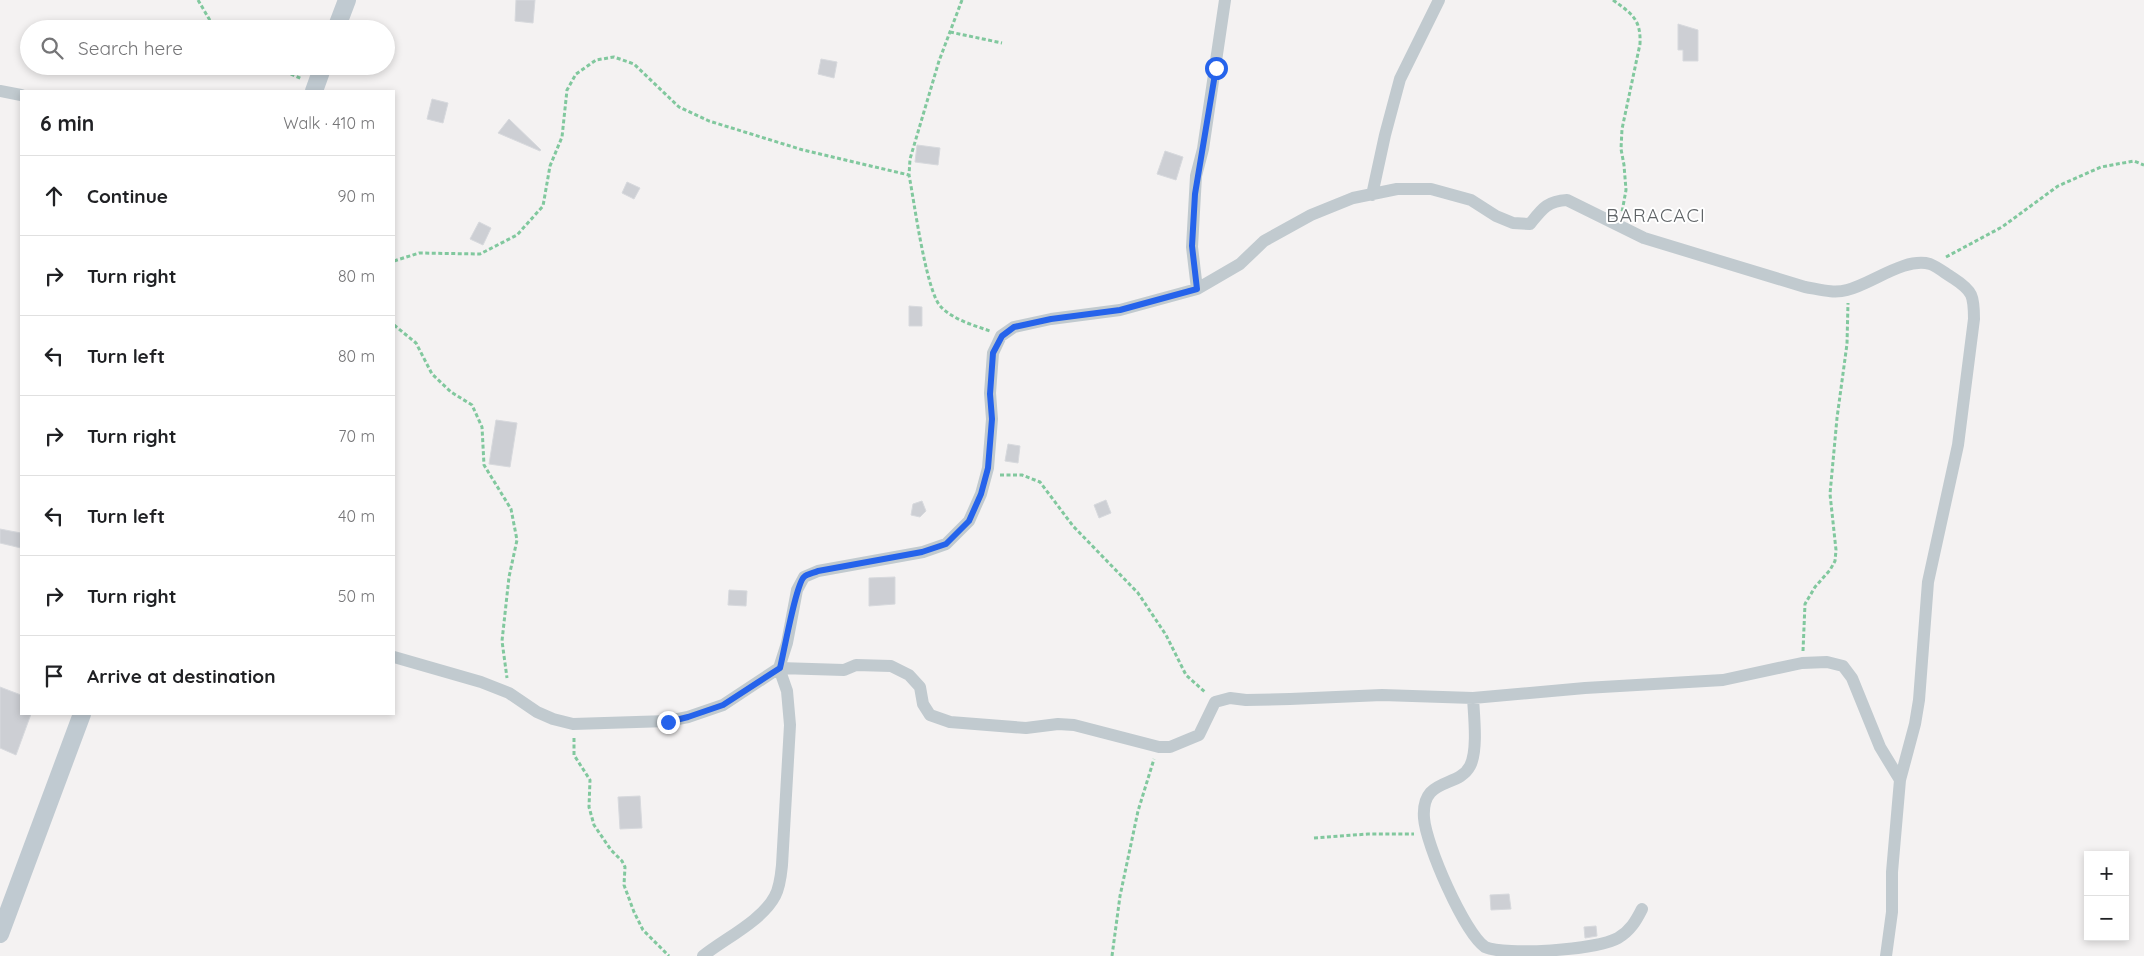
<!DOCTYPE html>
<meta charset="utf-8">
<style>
:root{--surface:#fff;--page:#f6f6f6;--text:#202124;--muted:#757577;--line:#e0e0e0}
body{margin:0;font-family:Quicksand,sans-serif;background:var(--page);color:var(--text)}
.controls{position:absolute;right:15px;bottom:15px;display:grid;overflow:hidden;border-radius:0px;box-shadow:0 2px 8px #0003}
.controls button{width:45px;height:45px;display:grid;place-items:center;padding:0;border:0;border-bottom:1px solid var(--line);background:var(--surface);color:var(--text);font:25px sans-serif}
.stop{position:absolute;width:15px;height:15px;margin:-11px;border:4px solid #2563eb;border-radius:50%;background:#fff}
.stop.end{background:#2563eb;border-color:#fff;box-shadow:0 1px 5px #0008}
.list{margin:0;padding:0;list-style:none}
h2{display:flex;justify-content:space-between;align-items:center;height:65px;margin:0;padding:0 20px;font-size:21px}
h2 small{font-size:16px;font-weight:400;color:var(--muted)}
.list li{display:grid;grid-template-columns:32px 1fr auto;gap:15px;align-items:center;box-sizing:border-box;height:80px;padding:0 20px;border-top:1px solid var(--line)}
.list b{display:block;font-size:19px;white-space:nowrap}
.list em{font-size:16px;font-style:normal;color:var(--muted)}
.icon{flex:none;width:28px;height:28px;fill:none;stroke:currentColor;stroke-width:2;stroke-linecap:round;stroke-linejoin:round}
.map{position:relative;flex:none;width:2144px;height:956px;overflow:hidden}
.search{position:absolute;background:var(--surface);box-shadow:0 2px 8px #0003;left:20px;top:20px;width:375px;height:55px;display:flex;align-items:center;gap:12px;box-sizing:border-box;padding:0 18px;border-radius:28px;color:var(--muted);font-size:19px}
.panel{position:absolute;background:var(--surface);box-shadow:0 2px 8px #0003;left:20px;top:90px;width:375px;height:625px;border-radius:0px}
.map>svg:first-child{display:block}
.building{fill:#cdcfd4;stroke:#d7d9dd}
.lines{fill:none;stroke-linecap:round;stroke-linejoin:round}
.path{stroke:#81c89e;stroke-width:3;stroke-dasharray:4 2.5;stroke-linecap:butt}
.minor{stroke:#c1cacf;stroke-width:12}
.secondary{stroke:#c0cad1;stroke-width:18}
.route{stroke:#2563eb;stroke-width:6}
.labels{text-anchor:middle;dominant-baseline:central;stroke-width:4;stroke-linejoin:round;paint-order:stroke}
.quarter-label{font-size:19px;letter-spacing:1px;fill:#5f6366;stroke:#fff}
</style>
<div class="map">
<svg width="2144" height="956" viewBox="0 0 2144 956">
<rect width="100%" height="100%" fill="#f4f2f2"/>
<path class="building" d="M516 0H535L533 23 515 21Z
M1678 24 1698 30V61H1683V50H1678Z
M821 59 837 62 834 78 818 74Z
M432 99 448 103 443 123 427 119Z
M509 119 541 150 540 151 498 133Z
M917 145 940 148 938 165 915 162Z
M1165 151 1183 157 1176 180 1157 174Z
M627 182 640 188 634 199 622 193Z
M479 222 491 228 483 245 470 239Z
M909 306 922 307V326H909Z
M496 420 517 423 510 467 489 464Z
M1008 444 1020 446 1018 463 1005 461Z
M1106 500 1111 513 1099 518 1094 505Z
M922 501 926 511 920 517 911 515 913 504Z
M0 529 21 533V548L0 543Z
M895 577V604L869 606V578Z
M729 590 747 591 746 606 728 605Z
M0 687 21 695V714H31L16 755 0 748Z
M640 796 642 828 620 829 618 797Z
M1509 894 1511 909 1491 910 1490 895Z
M1596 926 1597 936 1585 938 1584 927Z"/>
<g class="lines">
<path class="path" d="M198 0 215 29
M962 0 939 61 910 159 909 175C914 200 926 292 941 307 954 320 973 325 990 331
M1613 0C1632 14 1641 19 1640 44L1622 129 1621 149 1624 165 1626 190 1622 212
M950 32 1002 43
M248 66 251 70H282L302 79
M1946 257 2002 227 2058 186 2101 167 2134 161 2144 165
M394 261 419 253 480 254 517 235 543 206 550 166 562 137 567 90 576 74 596 60 614 57 634 64 679 107 709 121 803 150 909 175
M394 325 416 343 432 374 451 392 472 405 482 427 484 465 511 509 517 540 509 577 502 641 507 678
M1000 475H1022L1040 482 1073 526 1138 593 1166 635 1186 675 1206 693
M1803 651 1805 604 1815 587 1830 570 1835 561 1836 550 1830 494 1837 418 1847 344 1848 303
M574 738V755L590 780 589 807 594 825 611 850 622 861 625 867 624 885 634 912 643 930 669 956
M1314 838 1368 834H1414
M1112 956 1120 896 1138 811 1154 759"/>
<path class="minor" d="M0 91 21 95
M1372 195 1385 135 1400 79 1439 0
M1197 289 1192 247 1196 176 1203 149 1225 0
M394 657 481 682 509 693 537 712 553 719 573 724 668 721 688 717 723 705 779 668 844 670 856 665 891 666 909 675 920 687 923 704 930 715 950 722 1026 728 1058 724 1074 725 1159 747H1170L1199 735 1215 702 1230 698 1246 700 1290 699 1382 695 1473 698 1585 688 1723 680 1802 663 1827 662 1843 666 1852 678 1880 747 1900 780
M1473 698C1474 716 1478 751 1470 766 1458 789 1421 776 1424 818 1426 845 1464 932 1485 947 1505 956 1597 950 1618 938 1630 931 1636 921 1642 909
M703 956C724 939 762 921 775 896 780 887 781 875 782 865L790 725 787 691 779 668 787 643 797 590 804 577 818 571 923 552 946 544 969 521 981 494 988 468 992 419 990 393 993 353 1001 336 1014 327 1051 319 1120 310 1197 289 1240 264 1264 241 1311 215 1353 198 1397 189H1431L1471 200 1496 216 1513 223 1530 224C1542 209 1547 201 1567 200L1644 238 1805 287C1818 289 1833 294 1847 290 1872 284 1904 257 1930 264 1938 267 1946 274 1953 278 1973 291 1974 296 1974 319L1958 445 1928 582 1919 700 1915 724 1900 780 1892 872V912L1886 956"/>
<path class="secondary" d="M336 29 347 0
M314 91 323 66
M0 934 82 714"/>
</g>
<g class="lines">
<path class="route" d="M668 722 688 717 723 705 780 668C784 652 796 584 804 577 807 574 814 573 818 571L922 552 946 544 969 521 981 494 988 468 992 419 990 394 993 353 1002 336 1014 327 1051 319 1120 310 1197 289 1192 246 1195 194 1216 68"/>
</g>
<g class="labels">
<g class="quarter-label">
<text x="1656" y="215">BARACACI</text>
</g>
</g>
</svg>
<div class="controls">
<button>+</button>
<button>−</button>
</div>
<div class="stop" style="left:1216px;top:68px"></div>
<div class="stop end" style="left:668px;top:722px"></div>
<div class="search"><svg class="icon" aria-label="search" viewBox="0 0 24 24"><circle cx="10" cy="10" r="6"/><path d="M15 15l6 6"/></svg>Search here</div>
<section class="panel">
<h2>6 min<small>Walk · 410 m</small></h2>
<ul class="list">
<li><svg class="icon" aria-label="ahead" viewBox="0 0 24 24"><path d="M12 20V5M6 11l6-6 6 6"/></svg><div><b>Continue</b></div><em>90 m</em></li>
<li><svg class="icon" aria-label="right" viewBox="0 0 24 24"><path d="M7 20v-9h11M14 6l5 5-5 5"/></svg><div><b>Turn right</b></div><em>80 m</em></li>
<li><svg class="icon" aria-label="left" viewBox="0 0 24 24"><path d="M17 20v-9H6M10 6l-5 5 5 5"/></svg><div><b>Turn left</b></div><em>80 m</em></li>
<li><svg class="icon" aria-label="right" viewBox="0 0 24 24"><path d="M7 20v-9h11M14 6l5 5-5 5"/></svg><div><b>Turn right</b></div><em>70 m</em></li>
<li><svg class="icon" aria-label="left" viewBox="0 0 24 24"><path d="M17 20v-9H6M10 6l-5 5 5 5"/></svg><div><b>Turn left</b></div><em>40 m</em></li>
<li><svg class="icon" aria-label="right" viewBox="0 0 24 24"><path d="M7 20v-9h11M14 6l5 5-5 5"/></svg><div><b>Turn right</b></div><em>50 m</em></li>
<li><svg class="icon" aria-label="arrive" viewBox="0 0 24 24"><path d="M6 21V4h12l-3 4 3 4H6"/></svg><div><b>Arrive at destination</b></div></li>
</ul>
</section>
</div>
